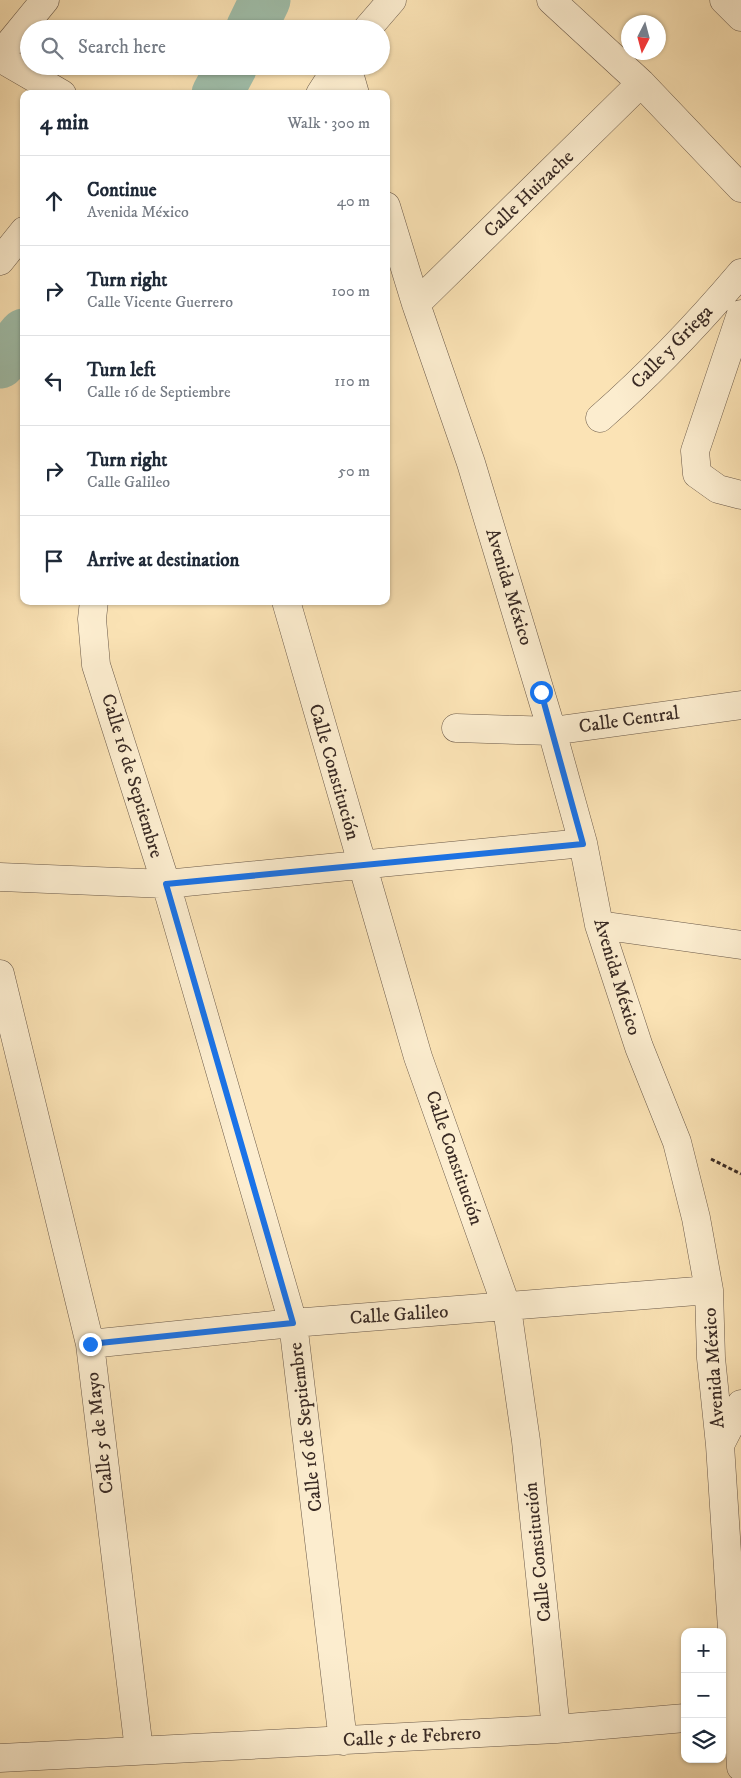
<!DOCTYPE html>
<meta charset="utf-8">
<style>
:root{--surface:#fff;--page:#f6f6f7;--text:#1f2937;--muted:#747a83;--line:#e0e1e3}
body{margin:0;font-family:"IM FELL DW Pica",serif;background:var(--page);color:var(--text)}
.controls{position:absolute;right:15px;bottom:15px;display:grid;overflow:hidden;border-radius:10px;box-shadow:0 1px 4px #0004}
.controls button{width:45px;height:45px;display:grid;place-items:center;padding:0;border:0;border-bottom:1px solid var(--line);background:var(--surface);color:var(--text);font:25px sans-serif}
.compass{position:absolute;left:621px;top:15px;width:45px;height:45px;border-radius:50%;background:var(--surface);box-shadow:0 1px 4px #0004;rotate:186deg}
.stop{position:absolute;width:15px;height:15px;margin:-11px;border:4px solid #1a73e8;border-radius:50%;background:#fff}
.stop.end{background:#1a73e8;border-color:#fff;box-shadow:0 1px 5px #0008}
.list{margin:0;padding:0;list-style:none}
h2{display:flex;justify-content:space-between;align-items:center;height:65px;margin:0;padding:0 20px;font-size:21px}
h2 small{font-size:16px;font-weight:400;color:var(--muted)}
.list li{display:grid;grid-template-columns:32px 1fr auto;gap:15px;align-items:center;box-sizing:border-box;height:90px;padding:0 20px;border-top:1px solid var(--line)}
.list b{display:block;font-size:19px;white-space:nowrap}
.list p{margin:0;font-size:16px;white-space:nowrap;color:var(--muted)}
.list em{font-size:16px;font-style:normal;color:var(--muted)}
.icon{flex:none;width:28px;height:28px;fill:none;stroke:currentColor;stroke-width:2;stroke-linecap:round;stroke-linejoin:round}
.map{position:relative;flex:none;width:741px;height:1778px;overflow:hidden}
.search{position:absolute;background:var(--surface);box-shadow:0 1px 4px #0004;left:20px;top:20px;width:370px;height:55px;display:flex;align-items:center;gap:12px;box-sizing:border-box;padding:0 18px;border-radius:28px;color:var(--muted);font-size:19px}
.panel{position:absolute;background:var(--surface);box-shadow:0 1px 4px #0004;left:20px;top:90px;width:370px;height:515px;border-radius:10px}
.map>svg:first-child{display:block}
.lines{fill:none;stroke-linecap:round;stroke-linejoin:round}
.river{stroke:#9fbeaa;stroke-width:51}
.minor-casing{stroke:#6a5949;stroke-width:29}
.path{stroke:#3a2b25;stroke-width:3;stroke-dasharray:4 2.5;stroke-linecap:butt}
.minor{stroke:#fcedcf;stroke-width:28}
.route{stroke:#1a73e8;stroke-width:6}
.labels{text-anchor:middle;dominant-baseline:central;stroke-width:5;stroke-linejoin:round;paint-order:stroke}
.street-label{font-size:19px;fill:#3a2b25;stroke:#fcedcf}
</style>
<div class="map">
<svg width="741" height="1778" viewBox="0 0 741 1778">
<rect width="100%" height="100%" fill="#fbe3b5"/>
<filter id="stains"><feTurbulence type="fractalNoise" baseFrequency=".004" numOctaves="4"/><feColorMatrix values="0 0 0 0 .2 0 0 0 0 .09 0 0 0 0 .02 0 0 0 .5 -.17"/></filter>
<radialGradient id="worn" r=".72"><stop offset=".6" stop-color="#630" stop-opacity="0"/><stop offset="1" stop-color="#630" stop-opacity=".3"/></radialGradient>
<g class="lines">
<path class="river" d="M251 29 265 0
M217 94 232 66
M0 363 24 334"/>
<defs>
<path id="minor" d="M551 0 641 83 741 188
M724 0 741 17
M367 29 392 0
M0 55 45 0
M0 58 62 94
M347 66 355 94
M320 94 338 66
M386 206 416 304 471 463 552 731 583 843 599 925 639 1047 677 1142 696 1218 709 1290 711 1358 720 1445 741 1767
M0 261 24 231
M416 304 641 83
M741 314 695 451 697 474 718 489 741 495
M600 418C651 373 697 325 741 273
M94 601 92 619 96 665 166 884 293 1323 343 1741
M286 601 418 1057 507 1308 526 1441 556 1729
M456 728 552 731 741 705
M0 877 166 884 583 843
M599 925 741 945
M0 974 90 1344 139 1750
M90 1344 293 1323 709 1290
M720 1445 741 1404
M0 1758 556 1729 685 1718"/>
</defs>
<use href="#minor" class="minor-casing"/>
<path class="path" d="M711 1159 741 1174"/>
<use href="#minor" class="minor"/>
</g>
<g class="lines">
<path class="route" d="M90 1344 293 1323 166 884 583 844 541 692"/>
</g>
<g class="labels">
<g class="street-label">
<text transform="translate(529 194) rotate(-44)">Calle Huizache</text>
<text transform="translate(672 347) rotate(-46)">Calle y Griega</text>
<text transform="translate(509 587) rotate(73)">Avenida México</text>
<text transform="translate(629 720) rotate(-8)">Calle Central</text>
<text transform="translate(334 772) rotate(74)">Calle Constitución</text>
<text transform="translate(132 776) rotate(73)">Calle 16 de Septiembre</text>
<text transform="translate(617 977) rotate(73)">Avenida México</text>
<text transform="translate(454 1158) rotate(71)">Calle Constitución</text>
<text transform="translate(399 1315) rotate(-4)">Calle Galileo</text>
<text transform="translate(714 1368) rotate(-94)">Avenida México</text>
<text transform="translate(306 1427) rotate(-97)">Calle 16 de Septiembre</text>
<text transform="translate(100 1433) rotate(-97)">Calle 5 de Mayo</text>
<text transform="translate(538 1552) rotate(-96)">Calle Constitución</text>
<text transform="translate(412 1737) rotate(-3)">Calle 5 de Febrero</text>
</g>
</g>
<rect width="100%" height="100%" filter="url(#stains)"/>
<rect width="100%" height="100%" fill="url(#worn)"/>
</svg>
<div class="controls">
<button>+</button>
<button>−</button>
<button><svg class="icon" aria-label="layers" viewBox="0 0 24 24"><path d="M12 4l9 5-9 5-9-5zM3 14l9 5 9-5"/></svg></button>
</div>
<svg class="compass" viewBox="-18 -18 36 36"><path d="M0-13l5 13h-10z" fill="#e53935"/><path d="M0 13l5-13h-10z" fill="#747a83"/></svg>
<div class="stop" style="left:541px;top:692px"></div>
<div class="stop end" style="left:90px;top:1344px"></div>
<div class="search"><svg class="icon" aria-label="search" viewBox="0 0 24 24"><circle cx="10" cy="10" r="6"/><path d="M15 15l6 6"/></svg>Search here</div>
<section class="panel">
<h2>4 min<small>Walk · 300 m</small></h2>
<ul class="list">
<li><svg class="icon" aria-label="ahead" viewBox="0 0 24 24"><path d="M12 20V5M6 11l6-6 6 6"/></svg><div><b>Continue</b><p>Avenida México</p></div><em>40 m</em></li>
<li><svg class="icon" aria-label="right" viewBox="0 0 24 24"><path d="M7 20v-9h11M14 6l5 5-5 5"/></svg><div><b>Turn right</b><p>Calle Vicente Guerrero</p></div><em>100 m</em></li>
<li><svg class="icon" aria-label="left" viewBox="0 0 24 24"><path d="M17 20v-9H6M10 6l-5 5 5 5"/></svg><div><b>Turn left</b><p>Calle 16 de Septiembre</p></div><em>110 m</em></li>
<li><svg class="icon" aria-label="right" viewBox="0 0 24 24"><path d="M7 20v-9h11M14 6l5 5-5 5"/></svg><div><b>Turn right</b><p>Calle Galileo</p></div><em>50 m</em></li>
<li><svg class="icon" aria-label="arrive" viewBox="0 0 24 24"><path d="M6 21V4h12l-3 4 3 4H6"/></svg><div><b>Arrive at destination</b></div></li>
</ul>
</section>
</div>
